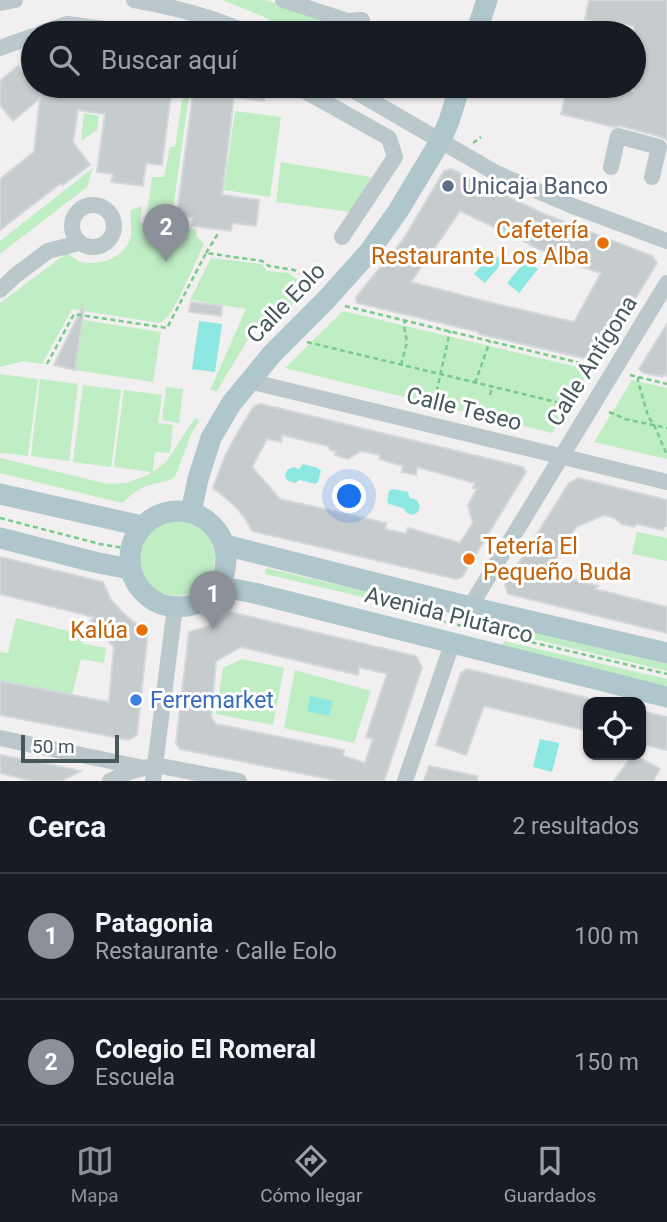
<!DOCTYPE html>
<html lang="es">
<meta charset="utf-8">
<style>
:root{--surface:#171b24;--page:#20242c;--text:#f1f3f6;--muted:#9ea1a6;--line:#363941;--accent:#8c9099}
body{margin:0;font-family:Roboto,sans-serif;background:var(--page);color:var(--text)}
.controls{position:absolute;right:21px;bottom:21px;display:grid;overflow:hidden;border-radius:14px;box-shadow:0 2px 5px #0004}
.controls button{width:63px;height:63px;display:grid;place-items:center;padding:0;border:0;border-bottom:2px solid var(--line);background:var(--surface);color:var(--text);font:35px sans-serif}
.scale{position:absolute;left:21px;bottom:18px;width:98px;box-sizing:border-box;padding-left:7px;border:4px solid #47585b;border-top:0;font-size:19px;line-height:24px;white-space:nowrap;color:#47585b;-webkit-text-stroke:5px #fff;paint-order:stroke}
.you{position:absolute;left:350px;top:497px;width:24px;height:24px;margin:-18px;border:5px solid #fff;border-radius:50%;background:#1a73e8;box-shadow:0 0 0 10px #1a73e833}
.badge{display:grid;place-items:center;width:46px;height:46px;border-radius:50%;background:var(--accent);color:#fff;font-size:23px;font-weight:700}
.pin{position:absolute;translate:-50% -58px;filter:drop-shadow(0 2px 4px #0008)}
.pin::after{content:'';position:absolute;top:37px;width:24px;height:21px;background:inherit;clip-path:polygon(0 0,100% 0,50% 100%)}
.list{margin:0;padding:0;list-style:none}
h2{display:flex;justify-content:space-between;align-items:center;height:91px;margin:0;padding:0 28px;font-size:30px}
h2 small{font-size:23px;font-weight:400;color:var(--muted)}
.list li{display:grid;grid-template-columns:46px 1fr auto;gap:21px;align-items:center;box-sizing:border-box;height:126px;padding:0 28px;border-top:2px solid var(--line)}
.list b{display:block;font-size:26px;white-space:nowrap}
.list p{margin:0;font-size:23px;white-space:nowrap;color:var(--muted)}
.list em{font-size:23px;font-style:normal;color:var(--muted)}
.icon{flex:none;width:38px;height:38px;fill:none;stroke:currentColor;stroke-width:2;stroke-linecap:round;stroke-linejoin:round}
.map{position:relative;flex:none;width:667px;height:781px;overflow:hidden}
.search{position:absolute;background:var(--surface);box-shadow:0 2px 5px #0004;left:21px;right:21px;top:21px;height:77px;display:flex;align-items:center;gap:18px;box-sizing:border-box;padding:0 24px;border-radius:38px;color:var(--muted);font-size:26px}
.sheet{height:343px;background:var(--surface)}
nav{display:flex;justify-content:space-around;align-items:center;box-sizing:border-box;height:98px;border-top:2px solid var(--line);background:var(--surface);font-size:19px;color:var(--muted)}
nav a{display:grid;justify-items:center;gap:4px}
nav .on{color:var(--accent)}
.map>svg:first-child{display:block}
.green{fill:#bfedc4}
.water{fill:#8de8e2}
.building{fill:#c6cbce;stroke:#d3d7da;stroke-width:2;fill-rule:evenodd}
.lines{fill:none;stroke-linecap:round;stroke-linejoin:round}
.path{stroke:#78ca8b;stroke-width:2.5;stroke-dasharray:5 3.5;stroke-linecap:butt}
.minor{stroke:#bbc8cb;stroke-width:16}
.major{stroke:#afc6cd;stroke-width:21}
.service-dot{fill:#5c6f8a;stroke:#fff;stroke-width:2.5}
.food-dot{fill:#e8710a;stroke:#fff;stroke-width:2.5}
.shop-dot{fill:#3f7fe0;stroke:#fff;stroke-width:2.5}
.labels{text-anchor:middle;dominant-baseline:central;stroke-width:6;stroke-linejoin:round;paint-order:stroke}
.service-label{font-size:23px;fill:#4e5e75;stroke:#fff;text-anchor:start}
.food-label{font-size:23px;fill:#c56008;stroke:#fff;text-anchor:end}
.street-label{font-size:23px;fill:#47585b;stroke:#fff}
.shop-label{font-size:23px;fill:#366cbe;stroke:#fff;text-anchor:start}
</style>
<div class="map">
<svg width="667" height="781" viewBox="0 0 667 781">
<rect width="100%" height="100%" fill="#f1efef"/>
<path class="green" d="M222 0H265L352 27 353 33H294L260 15Z
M189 96 172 216H169L168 224 196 229 197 236 204 244 179 298 170 314 160 323 72 309 42 364 24 361 0 367V303L67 253C72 256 76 260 81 262 98 266 121 259 129 242 134 231 129 221 131 210L142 206 140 223H146L152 177H164L170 147H175L182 100Z
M235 111 281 117 270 197 224 190Z
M84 113 99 116 97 130 81 141Z
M281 162 371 177 351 212 276 202Z
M93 168 87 187 0 254V241Z
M211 258 262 264 267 271 289 273 309 289 272 324 261 317 217 391 210 390 246 309 190 300Z
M343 311 590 370 552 433 285 368Z
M83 320 161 332 153 382 75 370Z
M0 374 38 379 28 456 0 453Z
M40 379 78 384 69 461 31 456Z
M632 380 667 388V459L594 442Z
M83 385 121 390 111 467 73 462Z
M166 387 183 389 179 423 162 420Z
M124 390 162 395 158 423 173 425 170 453 155 452 153 472 166 462 195 418 200 420 192 432 175 477C167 483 156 482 147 486 138 489 130 496 122 503L0 473V458L108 484 127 483 150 474 151 472 114 467Z
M139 558a38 38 0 1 1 76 0a38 38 0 1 1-76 0Z
M637 532 667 538V561L632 554Z
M266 568 419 604 418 610 265 574Z
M16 618 72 632 84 644 106 648 104 663 81 659 72 695 0 681V652L8 653Z
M510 627 667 664V671L508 633Z
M504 641 667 679V687L502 647Z
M242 659 284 668 273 725 216 714 223 668Z
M295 670 371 691 354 743 284 728Z"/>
<path class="water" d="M493 253 503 262 485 283 474 274Z
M526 260 538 269 519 293 507 283Z
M199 321 222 324 215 372 192 369Z
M303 464 318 468 321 471 318 482 315 484 300 480 295 483 288 481 285 476 287 470 293 467 299 469Z
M393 489 408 492 410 498 417 500 420 506 418 512 413 515 407 513 403 508 389 504 387 501 389 491Z
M310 696 333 701 329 716 307 711Z
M540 739 559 743V745L552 772 533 767Z"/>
<path class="building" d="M589 0H667V140L662 137 621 126 614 127 561 114 568 86H613L634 91V26L615 21 614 26 585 19Z
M18 66 33 86H172L162 165 146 163 143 186 111 182 113 174 97 172 105 114 78 110 73 142 90 165 63 185 61 183 0 230V179L34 152 40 98 13 121 0 105V81Z
M194 86H266L264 101 234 97 222 195 259 200 256 226 232 223 231 231 192 226 193 217 177 214Z
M451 169 544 214 652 256 657 263 597 361 479 334V332L357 303 356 297 403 240 444 171ZM460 211 530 244V245L573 264 601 273 574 322 492 303 411 282Z
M191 302 222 306 221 316 189 312Z
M82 308 84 309 75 370 54 365Z
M667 324V376L664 374 662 377 660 375 659 376 644 373 639 369Z
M261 404 523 467 526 472 462 577 456 579 252 531 245 518 234 505 213 488 225 456 238 432 254 406ZM282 435 328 446 330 450 336 451 335 455 348 459 361 451 380 455 379 459 403 466 402 472 416 475 417 467 475 483 473 488 477 489 468 505 473 523 460 543 408 528 406 534 385 529 386 523 280 499 252 467 267 439 281 442Z
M578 478 667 500V526H665L663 530 637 524 634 527 622 524 614 518 604 515 576 527 547 573 598 586 595 589 667 607V633L508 594 505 585 569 483Z
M0 557 103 582 111 600 122 612 132 621 148 630 137 734 134 737 129 740 0 715V681L109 702 114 647 90 622 94 617 0 594Z
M230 612 416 656 422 667 384 781H339L180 749 176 744 189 632 209 626ZM241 647 358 675 359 667 387 674 366 737 373 739 365 763 343 756 344 750 216 724 211 717 216 661Z
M467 669 588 698V731L484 706 466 755 436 745 461 673Z
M641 711 667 717V750L641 744Z
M0 755 63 767 81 771 61 781H32L0 773Z
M632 755H635L660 769 653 781H614Z
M429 766 477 776V781H424Z"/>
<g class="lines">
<path class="path" d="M473 143 481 137
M206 253 219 232
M345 306 597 367
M307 342 573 406
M47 364 74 314 167 328 206 253 262 261 269 266 294 270 309 277
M401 365 407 342 404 326 405 320
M630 375 667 384
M638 377V381L648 416 655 427 667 455
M475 383 490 341
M490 395 492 387
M433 408 450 331
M609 412 625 419 667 428
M0 518 100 544 130 549
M424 617 667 674"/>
<path class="minor" d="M134 0C174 7 211 16 248 33
M283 0 348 21 362 20
M0 3 15 0
M478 27 494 33
M41 33 67 24 134 33
M0 48 33 36
M296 86 389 138 395 157 342 237
M346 86 496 173 570 205 667 241
M611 167 618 136 659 147 652 177
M72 226a21 21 0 1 1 42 0a21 21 0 1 1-42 0Z
M0 290 16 275 48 251 79 243
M249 381 667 482
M470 607 667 283
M0 738 144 768
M110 781 129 772 155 765 239 781
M153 781 175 607
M405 781 452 644"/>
<path class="major" d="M476 33 487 0
M0 494 142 526
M130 559a48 48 0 1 1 96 0a48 48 0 1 1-96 0Z
M191 512 198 479 211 438 231 404 272 354 325 301 369 252 398 211 441 140 449 121 460 86
M0 538 94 562 130 569
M225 545 470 607 667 653
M218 586 254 593 667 697"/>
</g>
<circle class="service-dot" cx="448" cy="186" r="7"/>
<g class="food-dot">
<circle cx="603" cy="243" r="7"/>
<circle cx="469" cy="559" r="7"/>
<circle cx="142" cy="630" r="7"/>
</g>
<circle class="shop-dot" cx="136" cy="700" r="7"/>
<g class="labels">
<g class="service-label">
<text x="462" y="186">Unicaja Banco</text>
</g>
<g class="food-label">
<text x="589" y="230">Cafetería<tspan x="589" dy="26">Restaurante Los Alba</tspan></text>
<text x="483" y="546" text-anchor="start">Tetería El<tspan x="483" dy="26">Pequeño Buda</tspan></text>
<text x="128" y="630">Kalúa</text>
</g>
<g class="street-label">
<text transform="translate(286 303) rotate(-46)">Calle Eolo</text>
<text transform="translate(592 361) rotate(-58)">Calle Antígona</text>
<text transform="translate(464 409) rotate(14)">Calle Teseo</text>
<text transform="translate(449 615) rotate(14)">Avenida Plutarco</text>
</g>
<g class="shop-label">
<text x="150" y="700">Ferremarket</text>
</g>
</g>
</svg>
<div class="controls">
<button><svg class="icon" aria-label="locate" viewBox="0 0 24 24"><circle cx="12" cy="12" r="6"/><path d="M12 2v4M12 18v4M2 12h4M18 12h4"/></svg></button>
</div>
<div class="scale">50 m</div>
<div class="you"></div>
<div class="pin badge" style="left:213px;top:629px">1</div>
<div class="pin badge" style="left:166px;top:262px">2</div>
<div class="search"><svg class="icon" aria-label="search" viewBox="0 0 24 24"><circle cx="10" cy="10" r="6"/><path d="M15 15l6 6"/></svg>Buscar aquí</div>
</div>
<section class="sheet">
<h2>Cerca<small>2 resultados</small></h2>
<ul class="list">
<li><span class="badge">1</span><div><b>Patagonia</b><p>Restaurante · Calle Eolo</p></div><em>100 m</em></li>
<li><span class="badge">2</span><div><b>Colegio El Romeral</b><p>Escuela</p></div><em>150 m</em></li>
</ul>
</section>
<nav>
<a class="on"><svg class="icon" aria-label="map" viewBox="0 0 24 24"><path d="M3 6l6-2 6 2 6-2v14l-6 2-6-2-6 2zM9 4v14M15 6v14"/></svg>Mapa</a>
<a><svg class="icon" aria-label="directions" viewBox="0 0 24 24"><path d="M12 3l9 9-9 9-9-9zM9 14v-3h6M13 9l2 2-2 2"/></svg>Cómo llegar</a>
<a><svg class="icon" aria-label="saved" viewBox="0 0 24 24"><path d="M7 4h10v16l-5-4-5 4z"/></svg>Guardados</a>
</nav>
